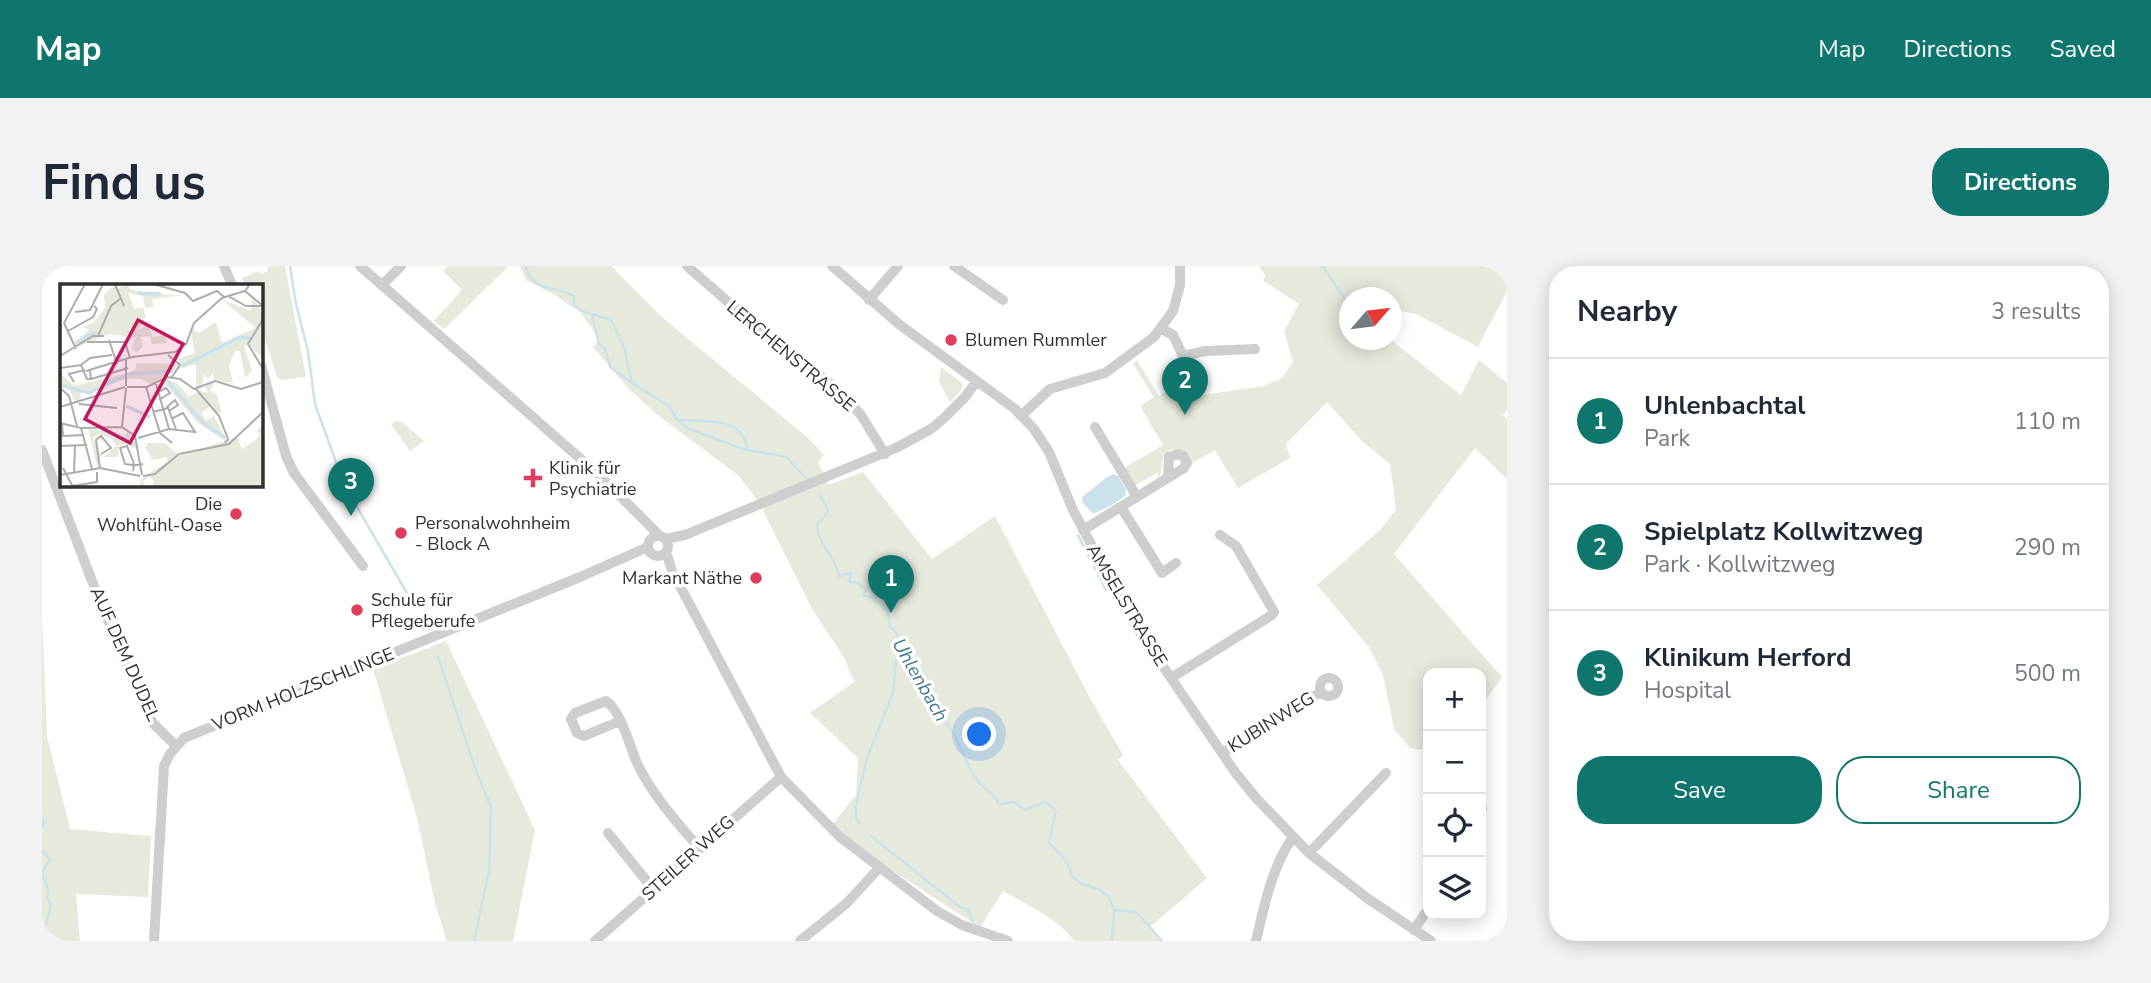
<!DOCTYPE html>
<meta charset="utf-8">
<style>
:root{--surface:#fff;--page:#f2f2f3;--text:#1f2937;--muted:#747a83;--line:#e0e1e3;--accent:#0f766e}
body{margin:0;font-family:"Nunito Sans",sans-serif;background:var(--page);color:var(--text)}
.controls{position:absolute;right:21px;bottom:21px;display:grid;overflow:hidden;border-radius:14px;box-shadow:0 4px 18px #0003}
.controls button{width:63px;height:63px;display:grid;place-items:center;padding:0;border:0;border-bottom:2px solid var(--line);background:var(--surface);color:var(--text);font:35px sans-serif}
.compass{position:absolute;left:1297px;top:21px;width:63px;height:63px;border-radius:50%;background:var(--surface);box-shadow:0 4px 18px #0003;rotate:62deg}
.you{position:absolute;left:938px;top:469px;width:24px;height:24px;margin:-18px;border:5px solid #fff;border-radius:50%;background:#1a73e8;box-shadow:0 0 0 10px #1a73e833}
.badge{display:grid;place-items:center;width:46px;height:46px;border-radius:50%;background:var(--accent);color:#fff;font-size:23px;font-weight:700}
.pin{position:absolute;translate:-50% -58px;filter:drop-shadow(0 2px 4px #0008)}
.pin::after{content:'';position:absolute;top:37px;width:24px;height:21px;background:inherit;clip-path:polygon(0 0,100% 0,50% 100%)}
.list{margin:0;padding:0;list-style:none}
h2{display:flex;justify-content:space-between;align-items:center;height:91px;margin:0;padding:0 28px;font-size:30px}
h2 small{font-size:23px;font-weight:400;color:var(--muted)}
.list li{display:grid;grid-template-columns:46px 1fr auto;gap:21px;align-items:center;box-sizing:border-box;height:126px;padding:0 28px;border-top:2px solid var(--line)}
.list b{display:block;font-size:26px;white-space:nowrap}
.list p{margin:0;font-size:23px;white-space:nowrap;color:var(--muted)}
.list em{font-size:23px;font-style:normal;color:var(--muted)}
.actions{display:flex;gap:14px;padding:21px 28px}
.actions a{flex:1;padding:16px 0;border:2px solid var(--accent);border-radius:28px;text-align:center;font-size:24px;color:var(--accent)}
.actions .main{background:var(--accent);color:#fff}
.icon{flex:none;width:38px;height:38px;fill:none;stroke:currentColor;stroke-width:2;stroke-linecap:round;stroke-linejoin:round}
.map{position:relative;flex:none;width:1465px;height:675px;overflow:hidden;border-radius:28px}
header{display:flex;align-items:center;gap:42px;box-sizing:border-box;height:98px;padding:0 35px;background:var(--accent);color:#fff}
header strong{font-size:33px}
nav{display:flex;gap:38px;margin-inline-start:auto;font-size:24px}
.intro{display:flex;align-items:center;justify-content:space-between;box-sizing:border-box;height:168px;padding:0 42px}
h1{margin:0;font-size:49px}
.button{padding:18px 32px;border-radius:28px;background:var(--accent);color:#fff;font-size:24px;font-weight:700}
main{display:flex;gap:42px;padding:0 42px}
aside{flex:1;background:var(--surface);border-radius:28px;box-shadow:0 4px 18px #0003}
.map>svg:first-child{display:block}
.green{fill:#e6eadd}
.water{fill:#cbe2ea}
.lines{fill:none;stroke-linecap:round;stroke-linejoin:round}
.stream{stroke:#cbe2ea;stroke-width:2.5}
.minor{stroke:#cecece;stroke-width:10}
.poi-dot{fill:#de3d5b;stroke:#fff;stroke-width:2.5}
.labels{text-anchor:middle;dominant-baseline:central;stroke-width:7;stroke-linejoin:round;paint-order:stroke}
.poi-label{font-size:18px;fill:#313131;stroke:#fff;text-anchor:start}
.street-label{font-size:18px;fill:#313131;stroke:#fff}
.water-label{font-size:19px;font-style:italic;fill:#427b91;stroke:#fff}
.inset-river{fill:none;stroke:#cbe2ea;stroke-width:3.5}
.inset-road{fill:none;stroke:#adadad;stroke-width:2}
.view{fill:#c2185b;fill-opacity:0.15;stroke:#c2185b;stroke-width:3.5}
.inset-edge{fill:none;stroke:#313131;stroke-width:3.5}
</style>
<header>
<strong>Map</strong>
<nav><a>Map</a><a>Directions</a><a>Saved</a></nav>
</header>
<div class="intro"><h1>Find us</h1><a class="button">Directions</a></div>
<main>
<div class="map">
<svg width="1465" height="675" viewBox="0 0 1465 675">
<rect width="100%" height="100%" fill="#fff"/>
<path class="green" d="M228 0H243L264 111 240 114 235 111 219 61V19H203L200 12 216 5 219 8 226 5 225 1Z
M406 0H467L402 63 392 55 420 24 401 5Z
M478 0H569L621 52 766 172 782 189 776 196 786 219 821 206 890 293 953 250 1049 434 1081 489 1076 494 1165 612 1109 660 1121 675H1032C1020 655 982 637 961 625L939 660 931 657 825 588 791 558 814 529 816 492 768 447 812 416 803 393 770 343 721 245 723 244 696 209 614 148 585 121 551 81 558 74 539 47 513 29 484 14Z
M1217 0H1465V25L1436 81 1374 48 1353 44 1350 49V32H1308V74H1349L1419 129 1437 94 1465 117V144L1461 149 1465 153V213L1433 182 1352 288 1460 411 1439 441V407H1386V485L1368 482 1352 463 1341 409 1327 381 1275 319 1340 262 1354 243 1348 198 1320 175 1285 136 1244 178 1248 192 1196 222 1173 184 1150 197 1142 185 1129 183 1121 191 1118 212 1115 207 1092 220 1082 202 1121 179 1098 140 1112 131 1091 98 1095 94 1117 130 1146 114 1154 130 1222 120 1240 112 1251 96 1242 65 1257 38 1222 15 1223 9Z
M899 101 920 117V123L908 136 897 116Z
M354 155 360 156 382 175 368 185 349 158Z
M0 348 5 471 28 563 109 570 106 631 34 628 38 675H0Z
M404 375 493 564 471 675H405L393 637 375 552 331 403Z"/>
<path class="water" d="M1071 208 1076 210 1084 224 1083 230 1070 239 1051 248 1041 237 1040 231 1065 211Z"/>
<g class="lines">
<path class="stream" d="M248 0 254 38 266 85 273 138 298 207
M483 0C495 30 509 17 532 30V39L541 45 569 54 582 81 590 117 627 140 634 152 645 162 701 183 744 191 764 212
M1281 0 1308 42
M550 49 557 78 563 82 568 101 590 117
M1330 74 1336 82
M637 154C655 156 688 151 700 169 703 173 704 180 707 185
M304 222 373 341
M778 228 786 244 783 251 776 256C772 276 794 289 797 310L809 307 807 316H814L824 323 821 330C834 330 836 338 846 345L848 361 854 366C859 381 870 406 883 416 885 424 896 441 902 448L901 454C915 465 923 498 934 513 941 523 952 526 957 538L972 536 983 544 1003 536 1014 544 1007 577C1016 586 1028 595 1029 609L1038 617 1056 623 1066 630 1072 644 1070 675
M1036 269 1042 281
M1046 289 1054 304
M1056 308 1064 324
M396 391 433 502 449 541 447 605 432 675
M0 550 2 557 0 561
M817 557 814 553V540L824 495 851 426 856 376
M829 570 919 642 926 643 931 656
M0 585 8 593 0 607
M0 608 7 625 5 631 9 640 3 664 8 675
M1072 644 1094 646 1120 675"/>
<path class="minor" d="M182 0 190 19
M318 0 557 209 618 270
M645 0 716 62 794 122 819 149 843 188
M790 0 858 59 973 143 992 163 1007 186 1031 244 1082 341 1103 374 1193 506 1214 532 1267 587 1325 632 1389 675
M912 0 961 34
M340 19 359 0
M827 34 856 0
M1120 63 1131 69 1141 90 1163 85 1213 83
M219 99 244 190 252 207 321 300
M979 150 1008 123 1063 107 1112 71 1131 45 1138 19V0
M1053 161 1095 231
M0 184 55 328 105 447 111 457 134 480
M1079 241 1120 307 1134 297
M1041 264 1142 202 1145 197 1141 190 1136 188 1127 191 1126 211
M606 280a10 10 0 1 1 20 0a10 10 0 1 1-20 0Z
M623 273 643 269 854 182 889 163 902 152 923 131 934 116
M624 286 630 305 739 511 798 571 895 645 920 659 966 675
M1278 421a9 9 0 1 1 18 0a9 9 0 1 1-18 0Z
M1129 412 1230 349 1232 346 1194 280 1178 269
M578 455 542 470 535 467 529 453 533 447 564 435C578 443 588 481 595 497 610 529 635 556 657 582
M1180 487 1279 426
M1439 544 1440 542
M566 567 611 623
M1267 587 1344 507
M1372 664 1386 643
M112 675 122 500 128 488 142 472 538 311 606 281
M553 675 739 511
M758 675 805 637 837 602
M1214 675C1222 641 1230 600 1251 571"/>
</g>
<g class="poi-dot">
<circle cx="909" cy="74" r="7"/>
<path d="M487.5 201.5h7v7h7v7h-7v7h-7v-7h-7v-7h7z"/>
<circle cx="194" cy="248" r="7"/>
<circle cx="359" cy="267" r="7"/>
<circle cx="714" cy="312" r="7"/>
<circle cx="315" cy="344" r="7"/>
</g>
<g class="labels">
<g class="poi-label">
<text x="923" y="74">Blumen Rummler</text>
<text x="507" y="202">Klinik für<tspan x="507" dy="21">Psychiatrie</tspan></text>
<text x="180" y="238" text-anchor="end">Die<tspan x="180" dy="21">Wohlfühl-Oase</tspan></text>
<text x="373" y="257">Personalwohnheim<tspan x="373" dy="21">- Block A</tspan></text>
<text x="700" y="312" text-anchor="end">Markant Näthe</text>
<text x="329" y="334">Schule für<tspan x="329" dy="21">Pflegeberufe</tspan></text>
</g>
<g class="street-label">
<text transform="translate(749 90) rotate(40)">LERCHENSTRASSE</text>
<text transform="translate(1085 339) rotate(59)">AMSELSTRASSE</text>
<text transform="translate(83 388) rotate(66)">AUF DEM DUDEL</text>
<text transform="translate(261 423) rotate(-22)">VORM HOLZSCHLINGE</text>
<text transform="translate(1229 456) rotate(-32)">KUBINWEG</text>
<text transform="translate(646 592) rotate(-42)">STEILER WEG</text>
</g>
<g class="water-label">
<text transform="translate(878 414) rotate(60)">Uhlenbach</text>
</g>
</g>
<g transform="translate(18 18)">
<rect width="203" height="203" fill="#fff"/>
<path d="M47 0H56L57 5 68 0 70 5 89 10 124 11 92 15 94 23 85 24 83 12 68 9 74 25 83 23 86 34 79 35 82 40 77 46 92 40 89 45 93 53 105 51 107 59 92 60 90 52 81 53 83 62 77 69 71 64 76 54 49 50 17 63 14 59 29 46 23 43 34 38 45 24 44 11 54 2ZM192 12 203 30V74L188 60 184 62 192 87 185 94 180 67H175L169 81 173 99 155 97 150 107 157 111 162 131 149 123 141 129 146 136 154 132 167 158 137 138 103 97 106 94 119 101 129 113 140 107 148 109 145 102 155 98 153 89 148 95 144 90 143 101 136 104V80L107 89 91 101 82 95H67L42 103 43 110 38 103 31 111 20 106 21 118 16 120 10 107 0 101V89L14 102 68 89 76 85V79L120 80 114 76 135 69 130 43 139 49 156 38 162 59 196 44 161 15 191 27ZM203 141V203H92L94 196 89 193 83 197 85 203H79L82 194 113 174 177 153 182 165 201 152 197 146ZM28 143 64 153 67 148 78 165 64 160 58 162V173H44L56 162 51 154 38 150 33 154 41 172 37 183ZM88 159H105L117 170 108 177 107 173 93 176 85 163Z" fill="#e6eadd"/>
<path class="inset-river" d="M78 9 101 10M16 59 35 48M122 82 178 54H191M68 90 113 87M108 98 142 138 165 154M0 101 29 109 66 91M66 122 90 133M42 146 76 160"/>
<path class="inset-road" d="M55 0 64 22M93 0 125 9 133 17 157 7 164 13M185 7 203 22M168 12 186 22H203M15 28 30 26 43 0M203 35 188 60 203 85M4 39 25 0M4 39 16 65M8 47 33 33 37 25 34 22M38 52 51 22 60 15M49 56 57 80M27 58H65L70 74M108 71 120 81 112 93M0 72 33 52H44M21 81 30 74 52 71M0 84 21 81 27 95H31L30 87M26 87 72 73 115 68 126 60 134 39 162 14 185 7 190 0M31 95 68 84M14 98 9 90 25 86M96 100 109 145M66 102V76M67 103H87L107 93 120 95 134 105 155 97 181 105 203 98M86 103 100 149 112 159M0 104 9 112 17 142M136 105 159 132 168 155 165 159M98 108 106 104 110 109 99 116M19 120 57 124M0 123 65 103M106 124 115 116 118 121 109 127M93 128 108 124 116 145M0 139 21 144 32 185M2 139 3 152 24 151M62 143 66 104M21 144 62 143 75 152 82 191M78 154 109 145 135 148 123 129 113 134M0 162 27 161M3 184 13 203M40 184 36 156 41 152 51 164 41 170M73 187 74 181 73 177 67 162 60 164 65 180 73 181H77L83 180M14 188 15 162M0 191 40 184 80 192M83 192 95 190 119 170 169 160 203 128M12 202 37 198V188"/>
<path class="view" d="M78 36 123 60 70 159 25 135Z"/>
<rect width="203" height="203" class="inset-edge"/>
</g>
</svg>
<div class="controls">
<button>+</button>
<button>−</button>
<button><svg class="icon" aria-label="locate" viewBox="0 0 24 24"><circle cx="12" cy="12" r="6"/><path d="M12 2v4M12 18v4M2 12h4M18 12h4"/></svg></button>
<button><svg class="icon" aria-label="layers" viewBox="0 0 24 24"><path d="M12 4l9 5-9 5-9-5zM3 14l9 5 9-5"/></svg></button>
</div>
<svg class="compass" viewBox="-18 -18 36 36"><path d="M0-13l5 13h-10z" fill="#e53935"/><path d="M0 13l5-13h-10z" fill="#747a83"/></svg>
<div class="you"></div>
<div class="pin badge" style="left:849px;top:347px">1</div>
<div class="pin badge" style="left:1143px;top:149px">2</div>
<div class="pin badge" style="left:309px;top:250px">3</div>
</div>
<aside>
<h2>Nearby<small>3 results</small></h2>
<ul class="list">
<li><span class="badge">1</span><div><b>Uhlenbachtal</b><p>Park</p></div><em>110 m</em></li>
<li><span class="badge">2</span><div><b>Spielplatz Kollwitzweg</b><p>Park · Kollwitzweg</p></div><em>290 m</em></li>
<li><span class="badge">3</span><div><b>Klinikum Herford</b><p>Hospital</p></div><em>500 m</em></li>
</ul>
<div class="actions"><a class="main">Save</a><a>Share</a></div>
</aside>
</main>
